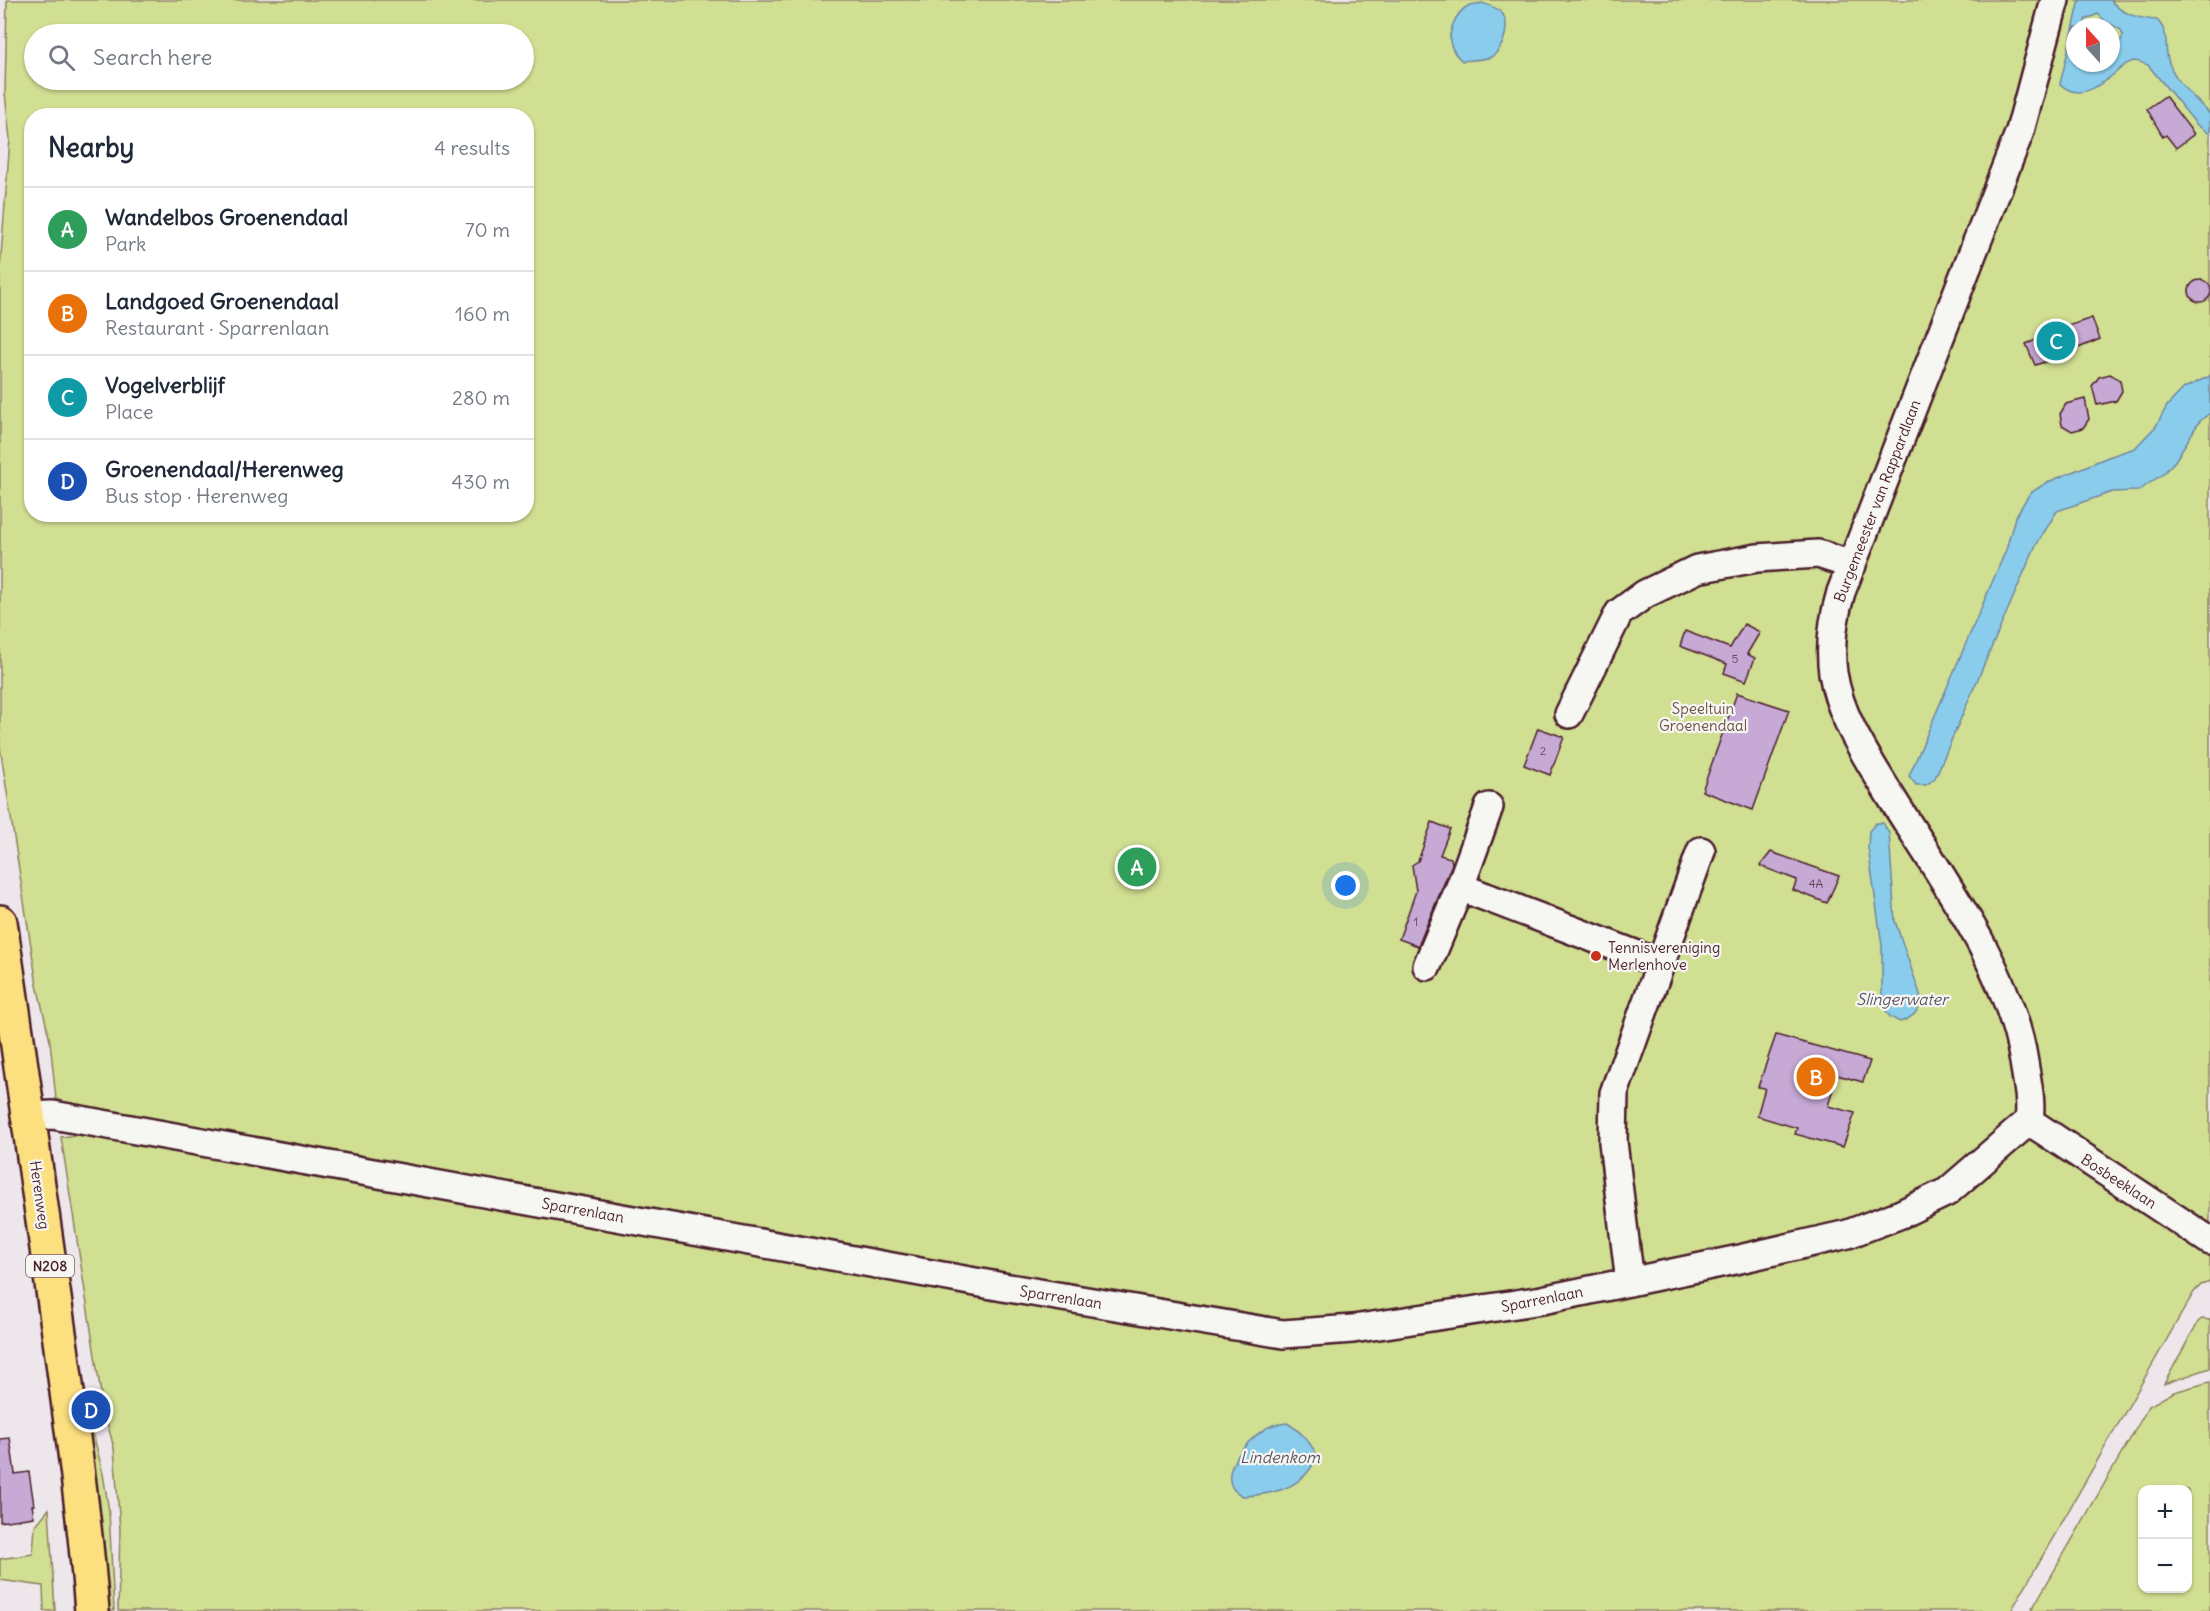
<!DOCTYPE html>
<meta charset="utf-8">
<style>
:root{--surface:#fff;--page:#f6f6f7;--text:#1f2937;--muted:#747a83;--line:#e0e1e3;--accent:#c8321e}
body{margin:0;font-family:Delius,sans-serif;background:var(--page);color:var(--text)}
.controls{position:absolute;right:18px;bottom:18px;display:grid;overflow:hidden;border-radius:12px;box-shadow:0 2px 4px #0004}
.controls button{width:54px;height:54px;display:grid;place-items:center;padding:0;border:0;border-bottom:2px solid var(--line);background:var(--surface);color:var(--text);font:30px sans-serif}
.compass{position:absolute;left:2066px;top:18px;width:54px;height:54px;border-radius:50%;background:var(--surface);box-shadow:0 2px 4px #0004;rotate:339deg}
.you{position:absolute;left:1346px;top:886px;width:21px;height:21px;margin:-15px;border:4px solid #fff;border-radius:50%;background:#1a73e8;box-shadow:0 0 0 9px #1a73e833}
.badge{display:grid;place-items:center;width:39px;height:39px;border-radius:50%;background:var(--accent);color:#fff;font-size:20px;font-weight:700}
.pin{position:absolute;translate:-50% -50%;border:3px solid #fff;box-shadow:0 2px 6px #0006}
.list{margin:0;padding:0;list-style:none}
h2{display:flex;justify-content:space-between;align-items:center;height:78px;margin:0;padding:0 24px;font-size:26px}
h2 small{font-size:20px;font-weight:400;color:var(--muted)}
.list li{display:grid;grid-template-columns:39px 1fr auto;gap:18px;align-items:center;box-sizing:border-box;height:84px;padding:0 24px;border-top:2px solid var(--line)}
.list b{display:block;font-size:22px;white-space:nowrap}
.list p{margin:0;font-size:20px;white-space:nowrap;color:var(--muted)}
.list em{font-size:20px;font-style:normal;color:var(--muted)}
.icon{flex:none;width:33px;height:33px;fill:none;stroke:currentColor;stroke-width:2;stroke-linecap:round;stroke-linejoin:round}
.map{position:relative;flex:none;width:2210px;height:1611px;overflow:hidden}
.search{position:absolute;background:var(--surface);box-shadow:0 2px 4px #0004;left:24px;top:24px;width:510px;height:66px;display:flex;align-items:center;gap:15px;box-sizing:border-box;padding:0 21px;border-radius:33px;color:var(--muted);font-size:22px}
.panel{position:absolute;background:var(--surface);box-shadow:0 2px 4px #0004;left:24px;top:108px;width:510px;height:414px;border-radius:24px}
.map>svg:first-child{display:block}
.green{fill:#d1df92;stroke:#8e7f5e;stroke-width:1.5;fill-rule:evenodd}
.water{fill:#8acceb;stroke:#70879e;stroke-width:1.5;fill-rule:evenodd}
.building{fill:#c7a9d6;stroke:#4a1f2b;stroke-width:1.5}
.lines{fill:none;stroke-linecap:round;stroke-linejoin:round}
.minor-casing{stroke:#4a1f2b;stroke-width:32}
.major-casing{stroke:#4a1f2b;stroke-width:38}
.minor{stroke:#f6f6f2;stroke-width:27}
.major{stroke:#fce080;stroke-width:33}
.poi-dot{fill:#c8321e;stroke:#f6f6f2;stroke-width:2}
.labels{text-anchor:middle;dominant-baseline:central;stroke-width:4.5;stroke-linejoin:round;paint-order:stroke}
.number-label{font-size:12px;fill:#694256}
.shield{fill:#f6f6f2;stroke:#7e6067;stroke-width:1.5}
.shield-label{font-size:14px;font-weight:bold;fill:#4a1f2b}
.street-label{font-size:15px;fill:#4a1f2b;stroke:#f6f6f2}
.park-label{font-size:15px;fill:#6c4f45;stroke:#f6f6f2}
.poi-label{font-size:15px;fill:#4a1f2b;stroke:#f6f6f2;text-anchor:start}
.water-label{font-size:16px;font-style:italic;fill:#5d5365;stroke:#f6f6f2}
</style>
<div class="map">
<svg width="2210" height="1611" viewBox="0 0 2210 1611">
<rect width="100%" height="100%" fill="#ede7ec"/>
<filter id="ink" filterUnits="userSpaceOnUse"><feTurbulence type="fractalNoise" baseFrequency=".0167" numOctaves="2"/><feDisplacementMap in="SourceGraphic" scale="12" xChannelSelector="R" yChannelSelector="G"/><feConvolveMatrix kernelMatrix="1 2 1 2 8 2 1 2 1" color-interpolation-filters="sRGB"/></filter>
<g filter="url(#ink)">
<path class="green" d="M7 0H2210V1282L2201 1285 2194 1292 2011 1611H118L120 1530 114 1448 103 1407 61 1137 89 1134 84 1113 56 1099 50 1041 37 985 0 747V268L10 139 5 93ZM2075 27H2111V63H2075ZM34 34H524V80H34ZM32 116H526V514H32Z
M2202 1319 2210 1320V1368L2164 1384 2198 1322Z
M2210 1382V1611H2031L2149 1406 2174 1392ZM2142 1490H2188V1588H2142Z
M86 1404 103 1474 109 1511 114 1611H99L95 1518Z
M49 1509 55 1611H44L43 1586 0 1580V1559L33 1554 35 1526Z"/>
<path class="water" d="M2080 0H2111C2120 14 2141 19 2157 20 2171 34 2163 46 2169 63 2176 83 2196 99 2210 114V134L2197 125 2148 65C2144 64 2138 61 2134 61 2126 62 2120 69 2114 74 2097 88 2078 101 2060 84ZM2098 14 2105 21 2121 30 2123 36 2119 44 2111 52V63H2075V27H2086L2085 20Z
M1482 3C1488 5 1495 7 1500 11 1512 22 1504 50 1491 57 1483 60 1470 60 1462 61 1457 56 1453 52 1451 45 1447 33 1456 12 1468 6 1472 4 1478 4 1482 3Z
M2210 376V413L2199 422 2175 461 2163 474 2138 491 2112 492 2057 511 2035 547 1935 778 1926 785H1916L1909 776 2006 550 2015 517 2030 493 2048 482 2108 457 2135 448 2156 426 2167 406 2184 388Z
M1876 823H1883L1889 833 1895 921 1921 997C1919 1012 1914 1017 1900 1022L1890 1017 1885 1009 1882 996V946L1868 847 1869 831Z
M1287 1423C1301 1431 1309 1441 1317 1455 1307 1487 1272 1495 1243 1496 1239 1494 1235 1492 1232 1487 1221 1466 1254 1432 1273 1425 1277 1424 1283 1424 1287 1423Z"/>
<path class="building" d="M2165 96 2194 134 2176 148 2166 135 2163 137 2147 109Z
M2189 291a11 11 0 1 1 22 0a11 11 0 1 1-22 0Z
M2092 318 2100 339 2076 349 2077 352 2035 365 2026 344 2051 334 2050 332Z
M2110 374 2120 380 2122 391 2116 401 2097 405 2092 386 2099 377Z
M2085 399 2089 419 2083 428 2072 431 2062 425 2060 414 2066 404Z
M1744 624 1760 632 1747 654 1755 658 1746 681 1724 673 1727 664 1680 646 1685 631 1730 648Z
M1737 693 1789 710 1753 810 1702 791Z
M1538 728 1564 737 1550 775 1524 765Z
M1432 822 1450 829 1440 855 1451 858 1452 864 1418 946 1399 939 1416 891 1412 865 1418 861Z
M1771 852 1839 876 1827 903 1793 890 1797 880 1760 866Z
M1776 1035 1870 1061 1863 1082 1837 1075 1828 1106 1855 1113 1843 1147 1795 1134 1797 1128 1757 1116 1765 1088 1758 1087Z
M10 1438 15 1474 29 1472 34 1505H32L34 1517 0 1522V1439Z"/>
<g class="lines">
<defs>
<path id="minor" d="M1569 714 1619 613 1645 594 1697 569 1757 558 1818 554 1852 565
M1460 887 1661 964
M1427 966 1460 887 1489 807
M30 1116 53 1115 1003 1287 1283 1334 1353 1329 1542 1300 1735 1260 1848 1234 1901 1214 1947 1192 2029 1121
M2029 1121C2032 1101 2027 1082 2024 1062 2009 967 1938 873 1888 792 1865 754 1840 717 1833 673 1829 644 1833 619 1841 592L2020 131 2055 0
M2029 1121 2210 1241
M1630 1282 1613 1142 1614 1093 1701 851"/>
<path id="major" d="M0 922C20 1061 41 1201 60 1340 72 1430 85 1520 92 1611"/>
</defs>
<use href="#minor" class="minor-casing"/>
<use href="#major" class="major-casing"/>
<use href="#minor" class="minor"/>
<use href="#major" class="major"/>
</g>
</g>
<circle class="poi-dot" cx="1596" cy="956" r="6"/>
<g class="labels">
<g class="number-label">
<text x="1735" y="658">5</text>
<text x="1543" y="750">2</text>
<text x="1816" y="883">4A</text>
<text x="1416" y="921">1</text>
</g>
<rect class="shield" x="26" y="1255" width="48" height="22" rx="4.5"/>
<g class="shield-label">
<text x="50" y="1266">N208</text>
</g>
<g class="street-label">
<text transform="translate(1877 501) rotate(-69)">Burgemeester van Rappardlaan</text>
<text transform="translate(2119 1181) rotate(33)">Bosbeeklaan</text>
<text transform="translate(40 1195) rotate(82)">Herenweg</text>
<text transform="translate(583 1210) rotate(10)">Sparrenlaan</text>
<text transform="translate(1061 1297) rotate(9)">Sparrenlaan</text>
<text transform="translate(1542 1299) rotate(-11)">Sparrenlaan</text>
</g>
<g class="park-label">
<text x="1703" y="708">Speeltuin<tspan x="1703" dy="17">Groenendaal</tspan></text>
</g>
<g class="poi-label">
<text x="1608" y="947">Tennisvereniging<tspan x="1608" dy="17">Merlenhove</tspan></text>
</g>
<g class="water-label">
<text x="1902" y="999">Slingerwater</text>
<text x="1280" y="1457">Lindenkom</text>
</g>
</g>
</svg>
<div class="controls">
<button>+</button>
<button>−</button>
</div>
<svg class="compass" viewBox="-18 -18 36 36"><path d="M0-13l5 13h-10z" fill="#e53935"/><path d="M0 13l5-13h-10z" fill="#747a83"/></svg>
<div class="you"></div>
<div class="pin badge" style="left:1137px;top:867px;background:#2e9e5b">A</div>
<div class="pin badge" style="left:1816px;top:1077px;background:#e8710a">B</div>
<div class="pin badge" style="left:2056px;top:341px;background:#0f9aa8">C</div>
<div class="pin badge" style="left:91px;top:1410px;background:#1a4fb4">D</div>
<div class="search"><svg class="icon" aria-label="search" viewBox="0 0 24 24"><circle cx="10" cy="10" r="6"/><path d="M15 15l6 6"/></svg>Search here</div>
<section class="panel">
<h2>Nearby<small>4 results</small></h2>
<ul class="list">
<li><span class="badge" style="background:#2e9e5b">A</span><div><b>Wandelbos Groenendaal</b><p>Park</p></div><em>70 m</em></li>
<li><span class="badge" style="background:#e8710a">B</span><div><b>Landgoed Groenendaal</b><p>Restaurant · Sparrenlaan</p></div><em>160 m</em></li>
<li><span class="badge" style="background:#0f9aa8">C</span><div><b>Vogelverblijf</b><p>Place</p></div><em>280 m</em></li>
<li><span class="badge" style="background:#1a4fb4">D</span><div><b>Groenendaal/Herenweg</b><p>Bus stop · Herenweg</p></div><em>430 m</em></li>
</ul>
</section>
</div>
